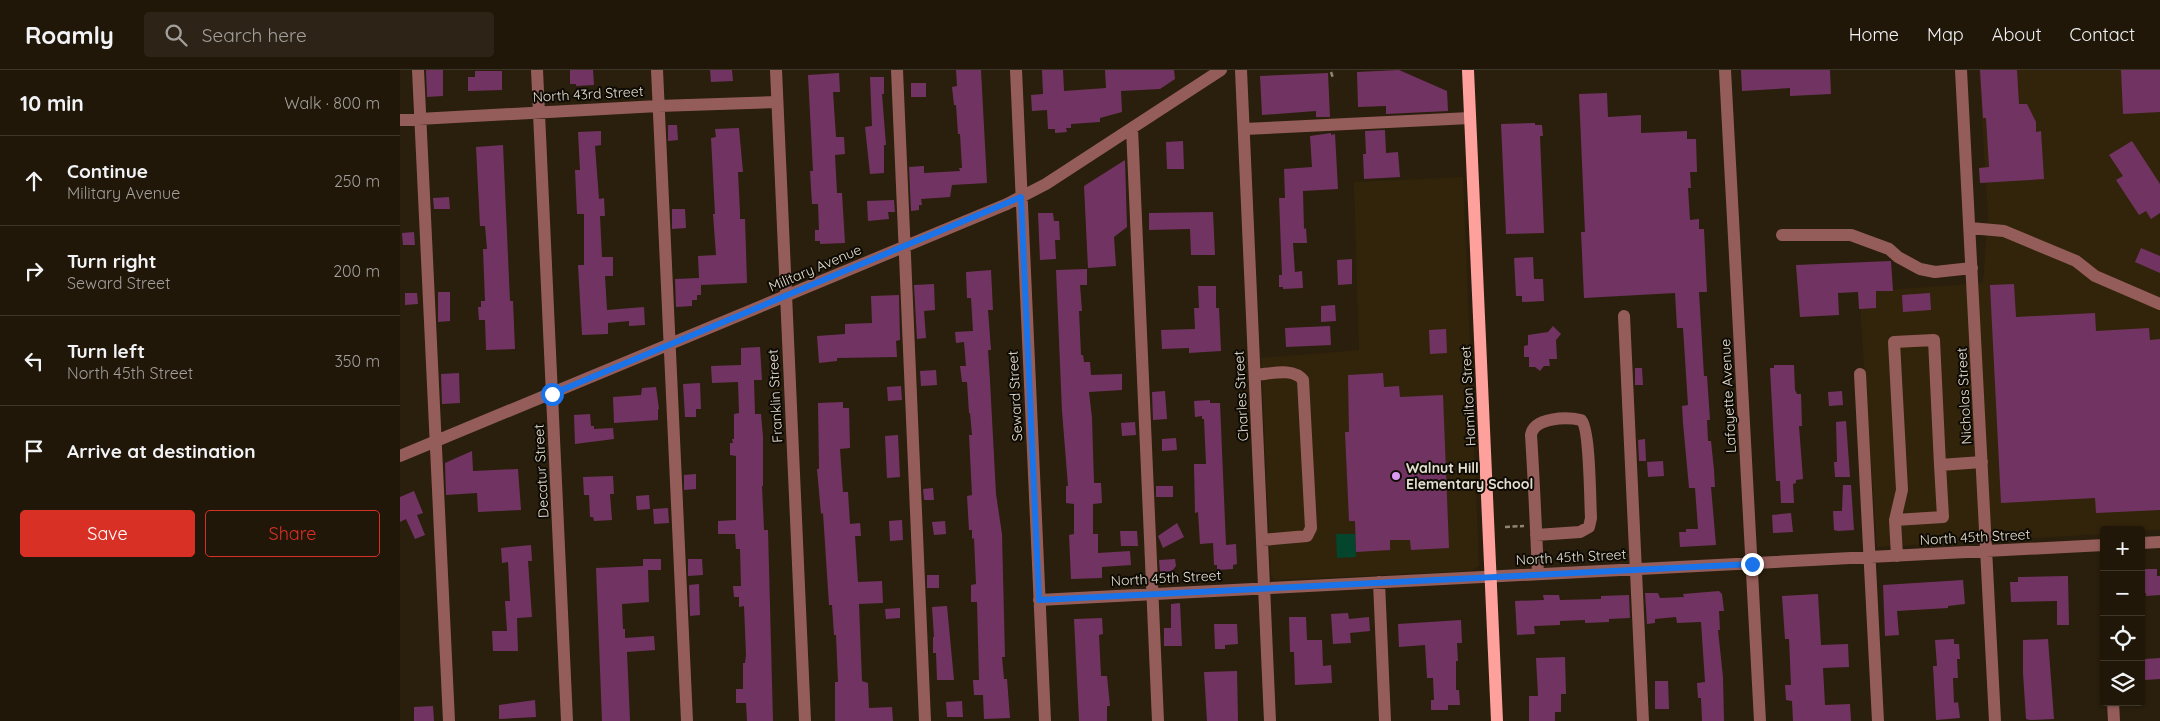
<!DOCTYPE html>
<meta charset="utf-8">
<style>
:root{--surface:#201709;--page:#2d2417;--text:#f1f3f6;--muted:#a29f9c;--line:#3d362a;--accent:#d93025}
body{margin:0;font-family:Quicksand,sans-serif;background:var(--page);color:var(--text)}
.controls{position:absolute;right:15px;bottom:15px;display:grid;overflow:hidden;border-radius:5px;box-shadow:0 1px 4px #0004}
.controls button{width:45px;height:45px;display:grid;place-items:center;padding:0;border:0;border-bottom:1px solid var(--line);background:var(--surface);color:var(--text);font:25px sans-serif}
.stop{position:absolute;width:15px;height:15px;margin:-11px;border:4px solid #1a73e8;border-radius:50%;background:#fff}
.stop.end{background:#1a73e8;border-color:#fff;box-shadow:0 1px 5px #0008}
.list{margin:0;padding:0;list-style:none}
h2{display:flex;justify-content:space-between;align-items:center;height:65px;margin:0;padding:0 20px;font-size:21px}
h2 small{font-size:16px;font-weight:400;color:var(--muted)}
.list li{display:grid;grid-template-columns:32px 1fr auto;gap:15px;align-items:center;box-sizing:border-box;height:90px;padding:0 20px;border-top:1px solid var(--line)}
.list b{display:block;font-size:19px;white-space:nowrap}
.list p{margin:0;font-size:16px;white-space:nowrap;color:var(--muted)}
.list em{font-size:16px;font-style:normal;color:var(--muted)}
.actions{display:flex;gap:10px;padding:15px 20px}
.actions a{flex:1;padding:11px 0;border:1px solid var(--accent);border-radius:5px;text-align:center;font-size:18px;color:var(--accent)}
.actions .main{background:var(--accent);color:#fff}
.icon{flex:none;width:28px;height:28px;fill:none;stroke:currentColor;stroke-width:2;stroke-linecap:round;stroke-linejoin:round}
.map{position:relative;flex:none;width:1760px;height:651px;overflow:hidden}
header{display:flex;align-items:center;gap:30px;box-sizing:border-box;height:70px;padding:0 25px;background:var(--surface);border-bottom:1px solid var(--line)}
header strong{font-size:24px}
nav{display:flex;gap:28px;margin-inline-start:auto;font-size:18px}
.search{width:350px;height:45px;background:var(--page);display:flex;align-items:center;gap:12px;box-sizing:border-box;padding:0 18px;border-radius:5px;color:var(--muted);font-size:19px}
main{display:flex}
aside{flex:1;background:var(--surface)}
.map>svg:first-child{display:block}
.built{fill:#32240a}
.green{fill:#03452d}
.building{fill:#713462}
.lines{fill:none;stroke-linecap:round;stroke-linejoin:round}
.path{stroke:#8d8474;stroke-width:2.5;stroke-dasharray:5 2.5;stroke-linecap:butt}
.minor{stroke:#955d5a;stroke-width:12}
.major{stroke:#fea09c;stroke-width:12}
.route{stroke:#1a73e8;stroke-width:6}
.poi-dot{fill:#dc99f4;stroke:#0e0a04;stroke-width:2}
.labels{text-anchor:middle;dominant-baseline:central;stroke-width:4;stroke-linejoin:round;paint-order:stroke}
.street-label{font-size:14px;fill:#e5ded2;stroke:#0e0a04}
.poi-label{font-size:14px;font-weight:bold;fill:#e5ded2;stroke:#0e0a04;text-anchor:start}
</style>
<header>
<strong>Roamly</strong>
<div class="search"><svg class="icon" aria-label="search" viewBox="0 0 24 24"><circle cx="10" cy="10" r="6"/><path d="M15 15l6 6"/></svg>Search here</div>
<nav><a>Home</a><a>Map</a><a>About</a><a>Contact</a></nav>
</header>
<main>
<aside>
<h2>10 min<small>Walk · 800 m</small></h2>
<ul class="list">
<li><svg class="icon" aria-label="ahead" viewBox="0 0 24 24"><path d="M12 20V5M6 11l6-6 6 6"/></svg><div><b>Continue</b><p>Military Avenue</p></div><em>250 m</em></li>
<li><svg class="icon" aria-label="right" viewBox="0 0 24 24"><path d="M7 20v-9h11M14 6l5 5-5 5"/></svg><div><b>Turn right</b><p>Seward Street</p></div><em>200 m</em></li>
<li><svg class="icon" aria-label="left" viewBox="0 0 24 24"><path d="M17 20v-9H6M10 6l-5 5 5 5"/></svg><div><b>Turn left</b><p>North 45th Street</p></div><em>350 m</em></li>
<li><svg class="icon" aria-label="arrive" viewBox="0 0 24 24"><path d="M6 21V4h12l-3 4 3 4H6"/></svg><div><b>Arrive at destination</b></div></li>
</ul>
<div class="actions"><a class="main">Save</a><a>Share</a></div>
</aside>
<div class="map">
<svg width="1760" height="651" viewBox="0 0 1760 651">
<rect width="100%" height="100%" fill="#2a1f0c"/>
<path class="built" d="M1579 0H1760V460H1704V464L1477 477 1459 222 1583 213 1588 147Z
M1063 107 1079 496 1070 501 875 510 871 505 861 288 959 280 954 112Z"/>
<path class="green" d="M936 464H955L956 487 937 488Z"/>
<path class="building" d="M26 0H43V26L27 27Z
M170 0H193L194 15 176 16V14H170Z
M310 0H332L333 11 311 12Z
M556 0H581L587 113 552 115 550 127 521 129 522 135H519V140L511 141 509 97 524 96V103L560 101 559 98H562L560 64H558L556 35H554L552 17 557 16Z
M642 0H663L664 21 706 18 705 0H774L775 9 760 19 721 21 722 42 700 48V52L671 54V58H666L667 62 655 63V59H648L647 40 632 41 631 25 643 24Z
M999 0 1047 21 1048 41 986 44V36L958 37 957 2Z
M1341 0H1430L1431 24 1390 26V18L1342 21Z
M1580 0H1617L1619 34H1627L1636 52V62L1641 61 1644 109 1580 113 1579 98 1589 97 1586 48H1583Z
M1721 0H1760V42L1723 44Z
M75 1H102V20L68 21V7H75Z
M439 3 440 22H433L436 67H444L445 84 435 85 437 123H442L445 173 420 174V171H415V160H419L418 134H412L410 101H413L408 5Z
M928 3 930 47H916V41L862 45 860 6Z
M470 7H484V24H482L486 75H484V103L470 104 465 57 472 56Z
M511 13H526V27H511Z
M1207 23 1208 47 1241 45V63L1287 61V69H1296L1297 102H1290L1291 118H1288L1290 150 1299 149V159H1304L1307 222H1299L1304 306H1307L1310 350H1307L1308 371H1311L1314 400 1315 417H1311L1316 475 1280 477 1279 462H1286V459H1298L1295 418H1289L1283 353 1282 336 1288 335 1283 258H1277L1275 223 1184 228 1181 162H1185L1179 24Z
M1135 53V55H1142L1143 66H1140L1144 163 1106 164 1101 54Z
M268 55H277L278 70 268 71Z
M339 58 343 102H338L340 142V149H345L347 213 301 215V225H297V230H292V236L276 237 275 209 299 208 298 186 316 185 313 144H315L311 68 316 67 315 59Z
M985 60 986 83 998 82 1000 107 964 109 963 84H966L965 61Z
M201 61V75L195 76 199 129 204 128 205 146H200L202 187H213V206H205L207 240 244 237 245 255 229 256V251L208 253V264L182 265 178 195H184V144H177L175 100H180L178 62Z
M931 63V65L935 64 938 119 903 121 904 159 906 158 907 173H893L895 202 902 201 903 218 883 219V217H879V205H882L879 128H885L884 99 912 97 910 66Z
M783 71 784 99H767L766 72Z
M1732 71 1760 114V143L1751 149 1746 141 1739 145 1716 110 1723 106 1709 85Z
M103 75 110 231H113L115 279 86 280 85 250H79L78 237H81V231H85L83 179H87L85 156H80L76 77Z
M725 90 727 157 714 167 716 196 688 198 684 116Z
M49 127 50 139H34L33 128Z
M494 130 495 142H488L489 149 468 151 467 131Z
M272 139H285L286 158 272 159Z
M813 142 815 185H791L790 159 749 160V143Z
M638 143H653L654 151H659L660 170H655L656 189 640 190Z
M14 162 15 175H3L2 163Z
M1741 178 1760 186V203L1735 192Z
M1133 187 1134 209H1143L1144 231 1122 232V226H1116L1114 188Z
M952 189V214L938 215 937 190Z
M1491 191 1493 221H1476V238L1459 239 1458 222 1438 223 1439 245 1400 247 1396 195Z
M687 199V215H680L682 241H679L681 285H683L684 292H690L691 305 722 304V320L689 322 692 348 694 413H701L702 433 693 434V464H698V483L730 481 731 495 702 497V508L671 509 669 465 674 464V434L666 433V416H668L662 341 656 200Z
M591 200 593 240H588L591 280H588L590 311 596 424 602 464 605 587H602L604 609H607L610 648 584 649 583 625H574L573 610H579L577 532H571V515L576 514 574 468 572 469V460H569L567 426 572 425 569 365H572L570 343H569L567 312H562L560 296H566L564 272 556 273 555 262 573 261 571 228H567L566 202Z
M534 214 535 240 524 241 526 268 517 269 514 215Z
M1614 214 1616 247 1695 243 1696 261 1749 258 1750 270 1760 269V440L1696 443 1695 428 1601 433 1590 215Z
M798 216H816V238H819L821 281 789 283V278L762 279 761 260 795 259 794 238H799Z
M38 222H50V251L38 252Z
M5 223H17L18 234 5 235Z
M1530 223 1531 240 1503 242 1502 225Z
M499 225 500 270 496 271 497 287 437 288V291L419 293 417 266 445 264V254L472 253 471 226Z
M935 235 936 251 921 252V236Z
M930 256 931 275 886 277 885 258Z
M1153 256 1161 264 1156 270 1157 289H1149L1150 296H1144L1140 301 1135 297H1129V287H1124V276L1128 275V265L1148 262Z
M1046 259 1047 283 1030 284 1029 260Z
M360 277 362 310H354L355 344H361L363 367V416H362L364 460H368L373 651H347L346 633H336V619H343V593H345L346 585 344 536 339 537V527H334L333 516H341L340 479H336L335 464H318V451L336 450V386L330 385V373H333L332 369H334V344L339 343 338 312 312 313 311 296 341 295V278Z
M1374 295H1394L1395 320 1397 324H1401L1402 356H1399L1403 409 1396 410V413L1393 414 1394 433H1381L1380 411H1376L1370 298H1374Z
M1235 298H1242L1243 315H1235Z
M536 300 537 315 521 316 520 301Z
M59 303 60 333 42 334 41 304Z
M983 303 984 317 999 316 1000 327 1043 325 1049 478 1011 480 1010 470H990V480L956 482 955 451H949L945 362H949L948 305Z
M300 313 301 339H296V347H285L283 314Z
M501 316 502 330 488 331 487 317Z
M256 317 259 339H258V350L214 353 213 327 241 325 242 318Z
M765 321 767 349 753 350 752 322Z
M1442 321 1443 335 1429 336 1428 322Z
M810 330V333H820L826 475 836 474 837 494 833 495V499L817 500V495H814L813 473 800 474 798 442 795 443 794 394H806L804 349H802V346L795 347 794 331Z
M443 332V338H449L450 378 440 379 443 422H448L450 454 460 453 461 466H455L458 512 482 511 483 533 459 534 462 611 468 613 469 638 492 637 493 651H435V612H438L436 565H434L432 535H429L423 443 421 444 417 399H419L418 333Z
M190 344 191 356H194V359L213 358 214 369 175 374 174 345Z
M1446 351 1450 407H1435L1434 392H1437L1436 352Z
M735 352 736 365 722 366 721 353Z
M498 365 500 407 487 408 485 366Z
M776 368 777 380 762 381V369Z
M1245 369 1246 391H1239L1238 370Z
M72 381 73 401 118 399 121 440 78 442 77 423 46 425 45 393Z
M1263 391 1264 406 1248 407 1247 392Z
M296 404V419L284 420V405Z
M213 406 214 424H210L212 450 194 451 193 447H190L189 425H184L183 407Z
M1443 415H1451L1454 460 1438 461 1434 460 1433 441H1442Z
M756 416H773V427H756Z
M533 418 534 430H524L523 419Z
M14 421 23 443 17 445 25 465 15 469 6 449 0 452V427Z
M249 425 250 439 237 440 236 426Z
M268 438 269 453 254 454 253 439Z
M1391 443 1393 462 1373 463 1372 445Z
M502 450 503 470 490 471 489 451Z
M545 451 546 464 534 465 532 452Z
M777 453 784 467 763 478 758 466Z
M720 461H737L738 476H721Z
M131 475 132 491H128L132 547 117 548 118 581H93L92 561H107L105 531H110L108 492 102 493 101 478Z
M243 489H261V500H248L249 532 222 534 223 559H225V568L254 566 255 580 227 582 230 651H202L196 498 243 496Z
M288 489H302L303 505 288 506Z
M775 489 776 496 772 501 760 502 759 490Z
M1744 499H1757V506H1760V525L1746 526V523H1744Z
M527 505H539V518H527Z
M1668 506 1669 555H1657V531L1611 532 1610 512H1618V507Z
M1563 510 1565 534 1548 536V538L1497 541 1499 565 1485 566 1483 515Z
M299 514 300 545 290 546 289 515Z
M1319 521 1322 524 1324 541H1319L1320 560H1318L1323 607 1324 651H1302L1301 628H1298L1297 613 1305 612 1301 552 1277 553 1276 547 1255 549V553L1247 554 1245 523H1258L1260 528 1284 527 1283 524Z
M1418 524 1421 575 1448 574 1449 597 1423 598 1425 635 1450 634 1451 651H1393L1392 631 1386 630 1385 615H1391L1389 569H1385L1382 526Z
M1143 525H1159L1160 530 1201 529V526L1229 525 1230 548 1209 549V552L1185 553V550L1160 551V555L1134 556 1135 564 1117 565 1115 531 1144 530Z
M780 533 782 576H764V558H771V534Z
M547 536 554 610H537L536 583H533V567H534L532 537Z
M500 538V548L486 549 485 539Z
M948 543 949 549 969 547 970 561 950 563 951 573 933 574 931 544Z
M889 547H906L907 570H922L923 596 931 595 932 613 895 615 894 582H890Z
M702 548 703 564 699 565 701 606H707L710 636H707V651H679L674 549Z
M1061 550 1062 573H1057L1058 591H1056V620H1059L1060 635H1048V640H1031V630H1034L1033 608H1027L1025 575 999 577 998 554Z
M814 554H837L838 574 825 575V579H815Z
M1554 569V574H1559L1560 589H1557L1558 608H1553L1554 633 1558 632 1560 648 1536 650 1533 596H1537L1535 570Z
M1648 569 1654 649 1630 650 1626 649 1623 603V570Z
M1165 587 1166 624H1161V642H1155V651H1129V626H1138L1136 588Z
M1760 588V609L1745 610 1744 589Z
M837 601 838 651H807L804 602Z
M1255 611H1268L1269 639H1255Z
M135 630 136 647 99 649V635Z
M562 631 563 647H547L546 632Z
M33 636 34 651H14V637Z"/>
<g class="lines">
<path class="path" d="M931 2 933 8
M1105 457 1124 456"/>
<path class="minor" d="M18 0 49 651
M137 0 167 651
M257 0 287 651
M376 0 405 651
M497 0 525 651
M616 0 645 651
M841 0 870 651
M1325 0 1360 651
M1561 0 1595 651
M0 50 258 36 377 32
M732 58 758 651
M844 59 1070 48
M1570 158 1604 161 1676 191 1695 206 1760 234
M1382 165H1451L1489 179 1498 187 1520 199 1535 202 1572 198
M1224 246 1243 651
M1460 304 1478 651
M855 305C870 304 893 297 903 310L911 458 907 466 862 470
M0 386 607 134 646 114 821 0
M1495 450 1502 420 1494 272 1534 270 1540 395
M1136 465 1180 462 1189 457 1191 448C1190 432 1190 357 1181 350 1167 347 1134 347 1131 365 1134 411 1136 458 1138 504
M1741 473 1760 472
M1497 486 1495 450 1543 447 1540 395 1582 392
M979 512 985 651
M639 530 1704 475
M1713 632 1714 651"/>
<path class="major" d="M1068 0 1097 651"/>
</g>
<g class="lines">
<path class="route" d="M152 324 621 127 639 530 1352 494"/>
</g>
<circle class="poi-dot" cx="996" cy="406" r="5"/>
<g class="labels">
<g class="street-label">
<text transform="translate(188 24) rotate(-3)">North 43rd Street</text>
<text transform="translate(415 198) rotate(-23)">Military Avenue</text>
<text transform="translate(375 326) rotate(-93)">Franklin Street</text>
<text transform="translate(615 326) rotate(-93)">Seward Street</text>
<text transform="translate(841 326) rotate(-93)">Charles Street</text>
<text transform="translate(1068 326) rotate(-93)">Hamilton Street</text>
<text transform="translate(1328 326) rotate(-93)">Lafayette Avenue</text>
<text transform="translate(1564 326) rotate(-93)">Nicholas Street</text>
<text transform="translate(141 401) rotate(-93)">Decatur Street</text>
<text transform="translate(1575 467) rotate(-3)">North 45th Street</text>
<text transform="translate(1171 487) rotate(-3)">North 45th Street</text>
<text transform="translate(766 508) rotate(-3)">North 45th Street</text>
</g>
<g class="poi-label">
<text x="1006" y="398">Walnut Hill<tspan x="1006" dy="16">Elementary School</tspan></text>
</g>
</g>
</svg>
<div class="controls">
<button>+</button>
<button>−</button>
<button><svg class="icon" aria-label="locate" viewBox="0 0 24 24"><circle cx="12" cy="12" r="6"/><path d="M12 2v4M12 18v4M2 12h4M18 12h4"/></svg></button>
<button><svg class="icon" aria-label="layers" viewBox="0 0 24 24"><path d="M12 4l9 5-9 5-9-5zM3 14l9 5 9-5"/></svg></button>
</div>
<div class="stop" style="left:152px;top:324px"></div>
<div class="stop end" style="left:1352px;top:494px"></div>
</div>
</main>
